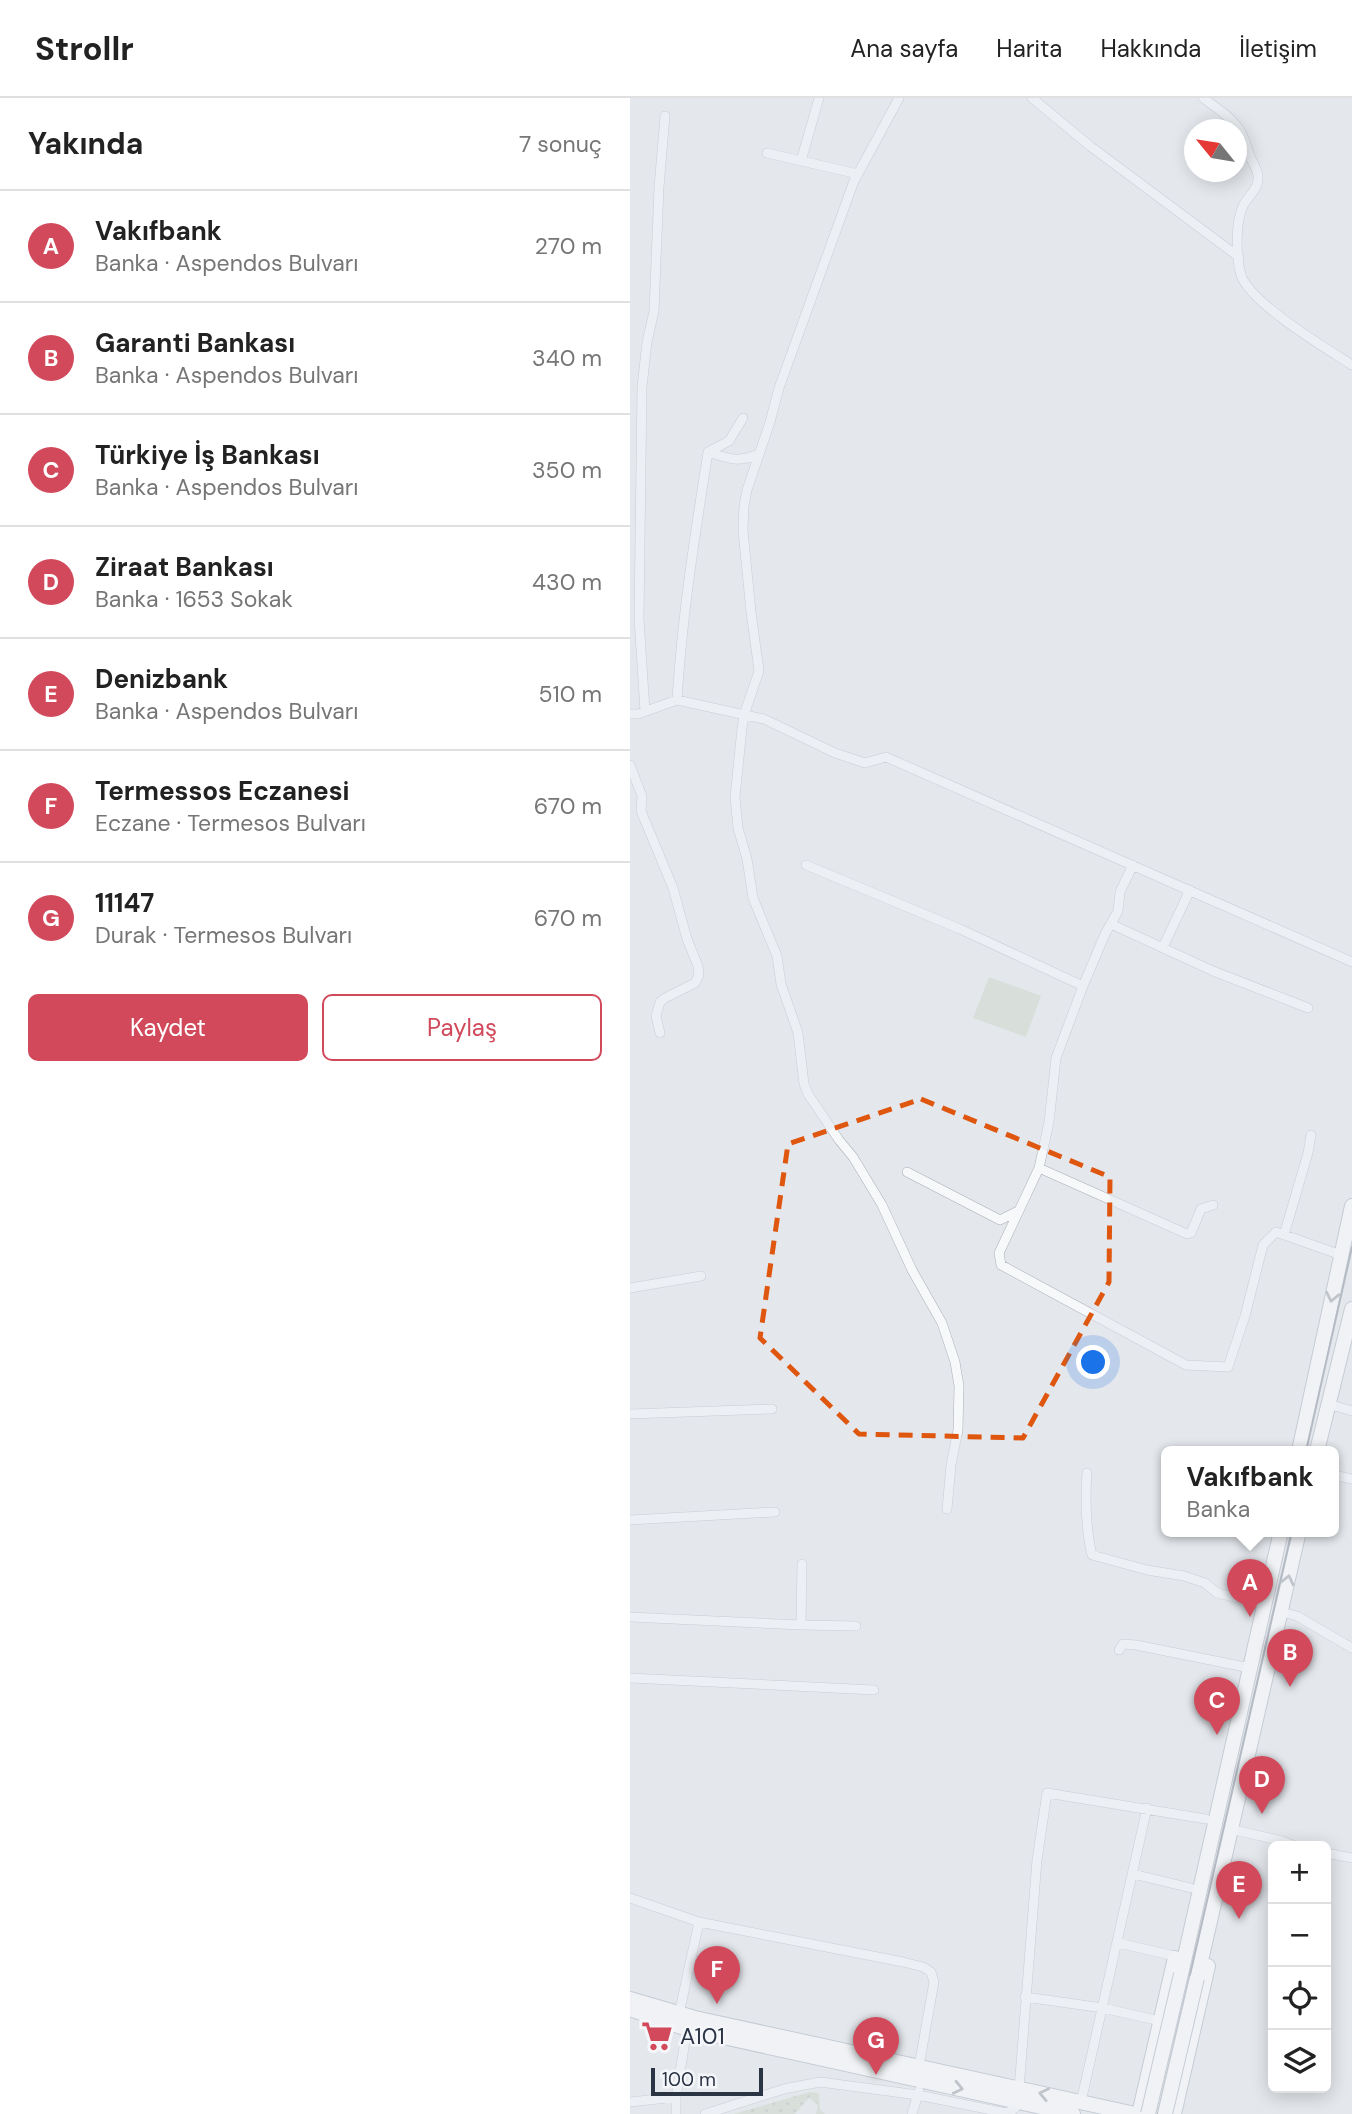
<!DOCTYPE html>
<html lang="tr">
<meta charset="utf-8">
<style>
:root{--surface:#fff;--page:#f2f2f2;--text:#222;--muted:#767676;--line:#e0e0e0;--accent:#d1495b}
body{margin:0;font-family:"DM Sans",sans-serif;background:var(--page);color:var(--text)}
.controls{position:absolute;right:21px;bottom:21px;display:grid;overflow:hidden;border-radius:10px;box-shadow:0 4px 18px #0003}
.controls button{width:63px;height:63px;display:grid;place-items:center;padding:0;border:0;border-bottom:2px solid var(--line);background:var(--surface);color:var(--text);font:35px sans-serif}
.compass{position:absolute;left:554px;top:21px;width:63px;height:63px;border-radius:50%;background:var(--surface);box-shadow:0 4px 18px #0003;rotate:300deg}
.scale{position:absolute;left:21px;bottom:18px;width:112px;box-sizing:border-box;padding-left:7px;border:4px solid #2b3445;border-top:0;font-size:19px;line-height:24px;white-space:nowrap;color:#2b3445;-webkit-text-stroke:5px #f4f6f9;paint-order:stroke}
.you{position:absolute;left:464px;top:1265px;width:24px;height:24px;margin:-18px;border:5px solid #fff;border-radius:50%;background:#1a73e8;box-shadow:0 0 0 10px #1a73e833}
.badge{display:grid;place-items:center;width:46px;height:46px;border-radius:50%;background:var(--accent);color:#fff;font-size:23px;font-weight:700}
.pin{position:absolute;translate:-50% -58px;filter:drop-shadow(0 2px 4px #0008)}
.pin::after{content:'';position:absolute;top:37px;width:24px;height:21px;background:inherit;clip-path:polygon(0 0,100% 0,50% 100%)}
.popup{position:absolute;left:531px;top:1348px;width:178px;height:91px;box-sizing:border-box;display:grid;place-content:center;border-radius:10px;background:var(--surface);filter:drop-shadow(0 2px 5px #0005);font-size:23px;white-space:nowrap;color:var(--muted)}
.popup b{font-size:26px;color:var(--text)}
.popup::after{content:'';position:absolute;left:50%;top:100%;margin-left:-14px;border:14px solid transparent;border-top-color:var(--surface)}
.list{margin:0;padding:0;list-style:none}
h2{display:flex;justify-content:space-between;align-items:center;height:91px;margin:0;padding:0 28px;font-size:30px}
h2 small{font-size:23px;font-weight:400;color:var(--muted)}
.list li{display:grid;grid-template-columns:46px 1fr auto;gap:21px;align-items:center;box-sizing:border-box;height:112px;padding:0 28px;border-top:2px solid var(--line)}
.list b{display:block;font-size:26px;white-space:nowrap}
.list p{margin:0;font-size:23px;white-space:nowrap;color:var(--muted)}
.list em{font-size:23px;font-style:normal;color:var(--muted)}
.actions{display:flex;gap:14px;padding:21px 28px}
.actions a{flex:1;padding:16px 0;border:2px solid var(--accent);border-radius:10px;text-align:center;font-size:24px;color:var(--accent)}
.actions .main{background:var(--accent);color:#fff}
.icon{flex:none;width:38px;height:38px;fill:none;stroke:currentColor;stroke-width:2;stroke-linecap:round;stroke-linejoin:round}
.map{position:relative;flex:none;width:722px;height:2016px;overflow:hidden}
header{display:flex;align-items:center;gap:42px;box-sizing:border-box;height:98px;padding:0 35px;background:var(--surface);border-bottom:2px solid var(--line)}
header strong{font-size:33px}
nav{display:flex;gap:38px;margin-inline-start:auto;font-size:24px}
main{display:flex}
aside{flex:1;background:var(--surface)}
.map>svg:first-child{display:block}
.grass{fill:url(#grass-dots)}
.green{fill:#c9d6c5}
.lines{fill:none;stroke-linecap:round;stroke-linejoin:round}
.minor-casing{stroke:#a9aeb7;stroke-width:10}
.primary-casing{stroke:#a3abb8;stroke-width:16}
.minor{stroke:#f7f8fa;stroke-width:9}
.primary{stroke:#fff;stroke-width:14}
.tram{stroke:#7d8696;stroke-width:2}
.primary-bridge-casing{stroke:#a3abb8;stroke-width:16;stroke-linecap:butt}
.primary-bridge{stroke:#fff;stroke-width:14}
.oneway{stroke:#959aa2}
.marked{fill:none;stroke:#df570f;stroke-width:5;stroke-dasharray:14 9;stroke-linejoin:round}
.labels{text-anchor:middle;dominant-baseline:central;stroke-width:5;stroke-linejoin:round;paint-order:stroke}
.poi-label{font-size:23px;fill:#2b3445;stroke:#f4f6f9;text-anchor:start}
</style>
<header>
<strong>Strollr</strong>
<nav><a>Ana sayfa</a><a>Harita</a><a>Hakkında</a><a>İletişim</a></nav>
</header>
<main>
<aside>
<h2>Yakında<small>7 sonuç</small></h2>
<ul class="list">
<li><span class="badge">A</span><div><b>Vakıfbank</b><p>Banka · Aspendos Bulvarı</p></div><em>270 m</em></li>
<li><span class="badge">B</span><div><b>Garanti Bankası</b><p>Banka · Aspendos Bulvarı</p></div><em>340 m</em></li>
<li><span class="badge">C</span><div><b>Türkiye İş Bankası</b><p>Banka · Aspendos Bulvarı</p></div><em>350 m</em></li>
<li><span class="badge">D</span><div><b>Ziraat Bankası</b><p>Banka · 1653 Sokak</p></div><em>430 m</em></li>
<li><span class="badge">E</span><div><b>Denizbank</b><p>Banka · Aspendos Bulvarı</p></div><em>510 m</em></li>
<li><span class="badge">F</span><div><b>Termessos Eczanesi</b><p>Eczane · Termesos Bulvarı</p></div><em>670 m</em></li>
<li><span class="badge">G</span><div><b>11147</b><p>Durak · Termesos Bulvarı</p></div><em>670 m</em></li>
</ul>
<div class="actions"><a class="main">Kaydet</a><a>Paylaş</a></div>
</aside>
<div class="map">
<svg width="722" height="2016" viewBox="0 0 722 2016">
<defs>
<pattern id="grass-dots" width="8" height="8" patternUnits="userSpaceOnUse" patternTransform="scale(1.75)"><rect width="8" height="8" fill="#c9d6c5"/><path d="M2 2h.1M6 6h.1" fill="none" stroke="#adb8ab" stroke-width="1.8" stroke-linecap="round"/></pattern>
</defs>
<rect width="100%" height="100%" fill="#e4e7ec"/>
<path class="grass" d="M180 1994 189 1995 190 2012 195 2016H186L188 2007 179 2000 165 2016H103Z"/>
<path class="green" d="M359 879 411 898 396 939 343 920Z"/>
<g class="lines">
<defs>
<path id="minor" d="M269 0 224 83 149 290 140 324 117 392 114 408 113 433 121 514 129 573 114 617 112 630 105 699 108 730 117 761 123 800 147 858 151 886 168 935 174 986 178 996 209 1042 223 1059 252 1107 282 1172 312 1225 325 1264 329 1288 328 1332 321 1367 317 1411
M402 0 460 48 609 159
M573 0C585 9 600 18 609 31 615 40 617 51 621 61 624 67 629 74 628 81 628 92 617 99 613 108 605 125 606 160 611 177 619 204 697 251 722 267
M137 55 228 76
M171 63 189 0
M78 354 99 343 113 320
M47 602C52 519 65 436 78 354 101 361 106 365 129 356
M15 613 9 521 12 289 17 244 24 213 29 89 35 18
M0 616H8L47 602 134 621 205 655 235 665 256 659 722 864
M0 667 12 698 11 713 43 790 57 841 68 868 69 877 65 885 35 900 30 904 26 918 30 935
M176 767 330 831 453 888
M481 826 583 873 678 910
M533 849 560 792
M409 1070 419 1024 426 960 453 888 475 836 488 813 490 794 503 767
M277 1074 370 1122 388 1113
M583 1107 571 1111 561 1135 557 1136 409 1070 369 1155 371 1167 556 1267 598 1269 615 1218 633 1147 646 1134 711 1157
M654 1137 678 1055 681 1037
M0 1190 71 1178
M698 1306 722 1313
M0 1316 142 1311
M457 1375C455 1400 456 1433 462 1457L517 1472 554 1478 575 1485 587 1495 634 1506
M704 1377 722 1381
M0 1422 145 1414
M172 1466 171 1527 226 1528
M651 1514 667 1518 722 1550
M0 1519 171 1527
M489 1552 493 1546 506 1547 620 1570
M0 1580 244 1592
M609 1733 652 1743 665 1748
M696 1755 722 1760
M503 1776 561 1790
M0 1800 69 1824 273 1864 293 1869 301 1874 304 1884 289 1968
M488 1845 545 1858
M395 1899 473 1910 530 1923
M49 1916 69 1824
M389 1991 407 1762 417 1695 576 1721
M46 1999 57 1931
M0 2004 46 1999V2016
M451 2004 517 1710
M75 2016 154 1991 190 1984 288 1997 376 2015 383 2012 390 2004
M282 2016 289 1993"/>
<path id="primary" d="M669 1353 722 1108
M687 1353 722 1211
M551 1876 651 1433
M567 1880 669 1433
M0 1901 65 1920 505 2016
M0 1911 57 1931 443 2016
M509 2016 545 1860
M544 2016 578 1868"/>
</defs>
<use href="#minor" class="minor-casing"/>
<use href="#primary" class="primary-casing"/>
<use href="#minor" class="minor"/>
<use href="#primary" class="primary"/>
<path class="tram" d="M676 1353 722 1149
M528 2016 662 1433"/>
<defs>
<path id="primary-bridge" d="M518 2016 551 1876
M535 2016 567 1880"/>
</defs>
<use href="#primary-bridge" class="primary-bridge-casing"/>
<use href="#primary-bridge" class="primary-bridge"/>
</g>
<defs><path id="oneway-chevron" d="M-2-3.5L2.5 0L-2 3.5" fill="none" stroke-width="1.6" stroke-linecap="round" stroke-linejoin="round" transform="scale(1.75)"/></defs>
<g class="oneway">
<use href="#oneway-chevron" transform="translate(702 1199) rotate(102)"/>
<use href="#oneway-chevron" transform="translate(658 1482) rotate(-77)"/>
<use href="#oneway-chevron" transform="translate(328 1990) rotate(13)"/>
<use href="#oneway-chevron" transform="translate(414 1996) rotate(-168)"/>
</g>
<path d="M0 0H722V2016H0ZM291 1001 480 1079 479 1184 393 1340 229 1336 130 1240 158 1046Z" fill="#e4e7ec" fill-opacity=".55" fill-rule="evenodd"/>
<path class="marked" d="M291 1001 480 1079 479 1184 393 1340 229 1336 130 1240 158 1046Z"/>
<defs>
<symbol id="supermarket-bare" viewBox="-9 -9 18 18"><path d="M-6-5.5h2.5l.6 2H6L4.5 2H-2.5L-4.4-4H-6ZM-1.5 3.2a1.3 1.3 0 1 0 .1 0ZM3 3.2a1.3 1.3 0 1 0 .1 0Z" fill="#d1495b" stroke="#f4f6f9" stroke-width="2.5" paint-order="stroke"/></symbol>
</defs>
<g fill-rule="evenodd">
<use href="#supermarket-bare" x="5" y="1916" width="44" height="44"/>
</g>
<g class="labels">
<g class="poi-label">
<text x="50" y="1938">A101</text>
</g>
</g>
</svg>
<div class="controls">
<button>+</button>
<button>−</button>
<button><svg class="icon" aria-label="locate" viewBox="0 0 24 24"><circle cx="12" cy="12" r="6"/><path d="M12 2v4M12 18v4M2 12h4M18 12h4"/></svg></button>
<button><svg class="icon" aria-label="layers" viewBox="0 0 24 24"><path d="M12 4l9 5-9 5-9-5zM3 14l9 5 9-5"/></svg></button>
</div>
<svg class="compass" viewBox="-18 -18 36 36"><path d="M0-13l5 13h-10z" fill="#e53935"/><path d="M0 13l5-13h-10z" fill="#767676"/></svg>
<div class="scale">100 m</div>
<div class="you"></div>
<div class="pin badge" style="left:620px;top:1519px">A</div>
<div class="popup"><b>Vakıfbank</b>Banka</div>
<div class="pin badge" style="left:660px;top:1589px">B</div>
<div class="pin badge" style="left:587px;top:1637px">C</div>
<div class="pin badge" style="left:632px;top:1716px">D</div>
<div class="pin badge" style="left:609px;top:1821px">E</div>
<div class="pin badge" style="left:87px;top:1906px">F</div>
<div class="pin badge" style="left:246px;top:1977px">G</div>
</div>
</main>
